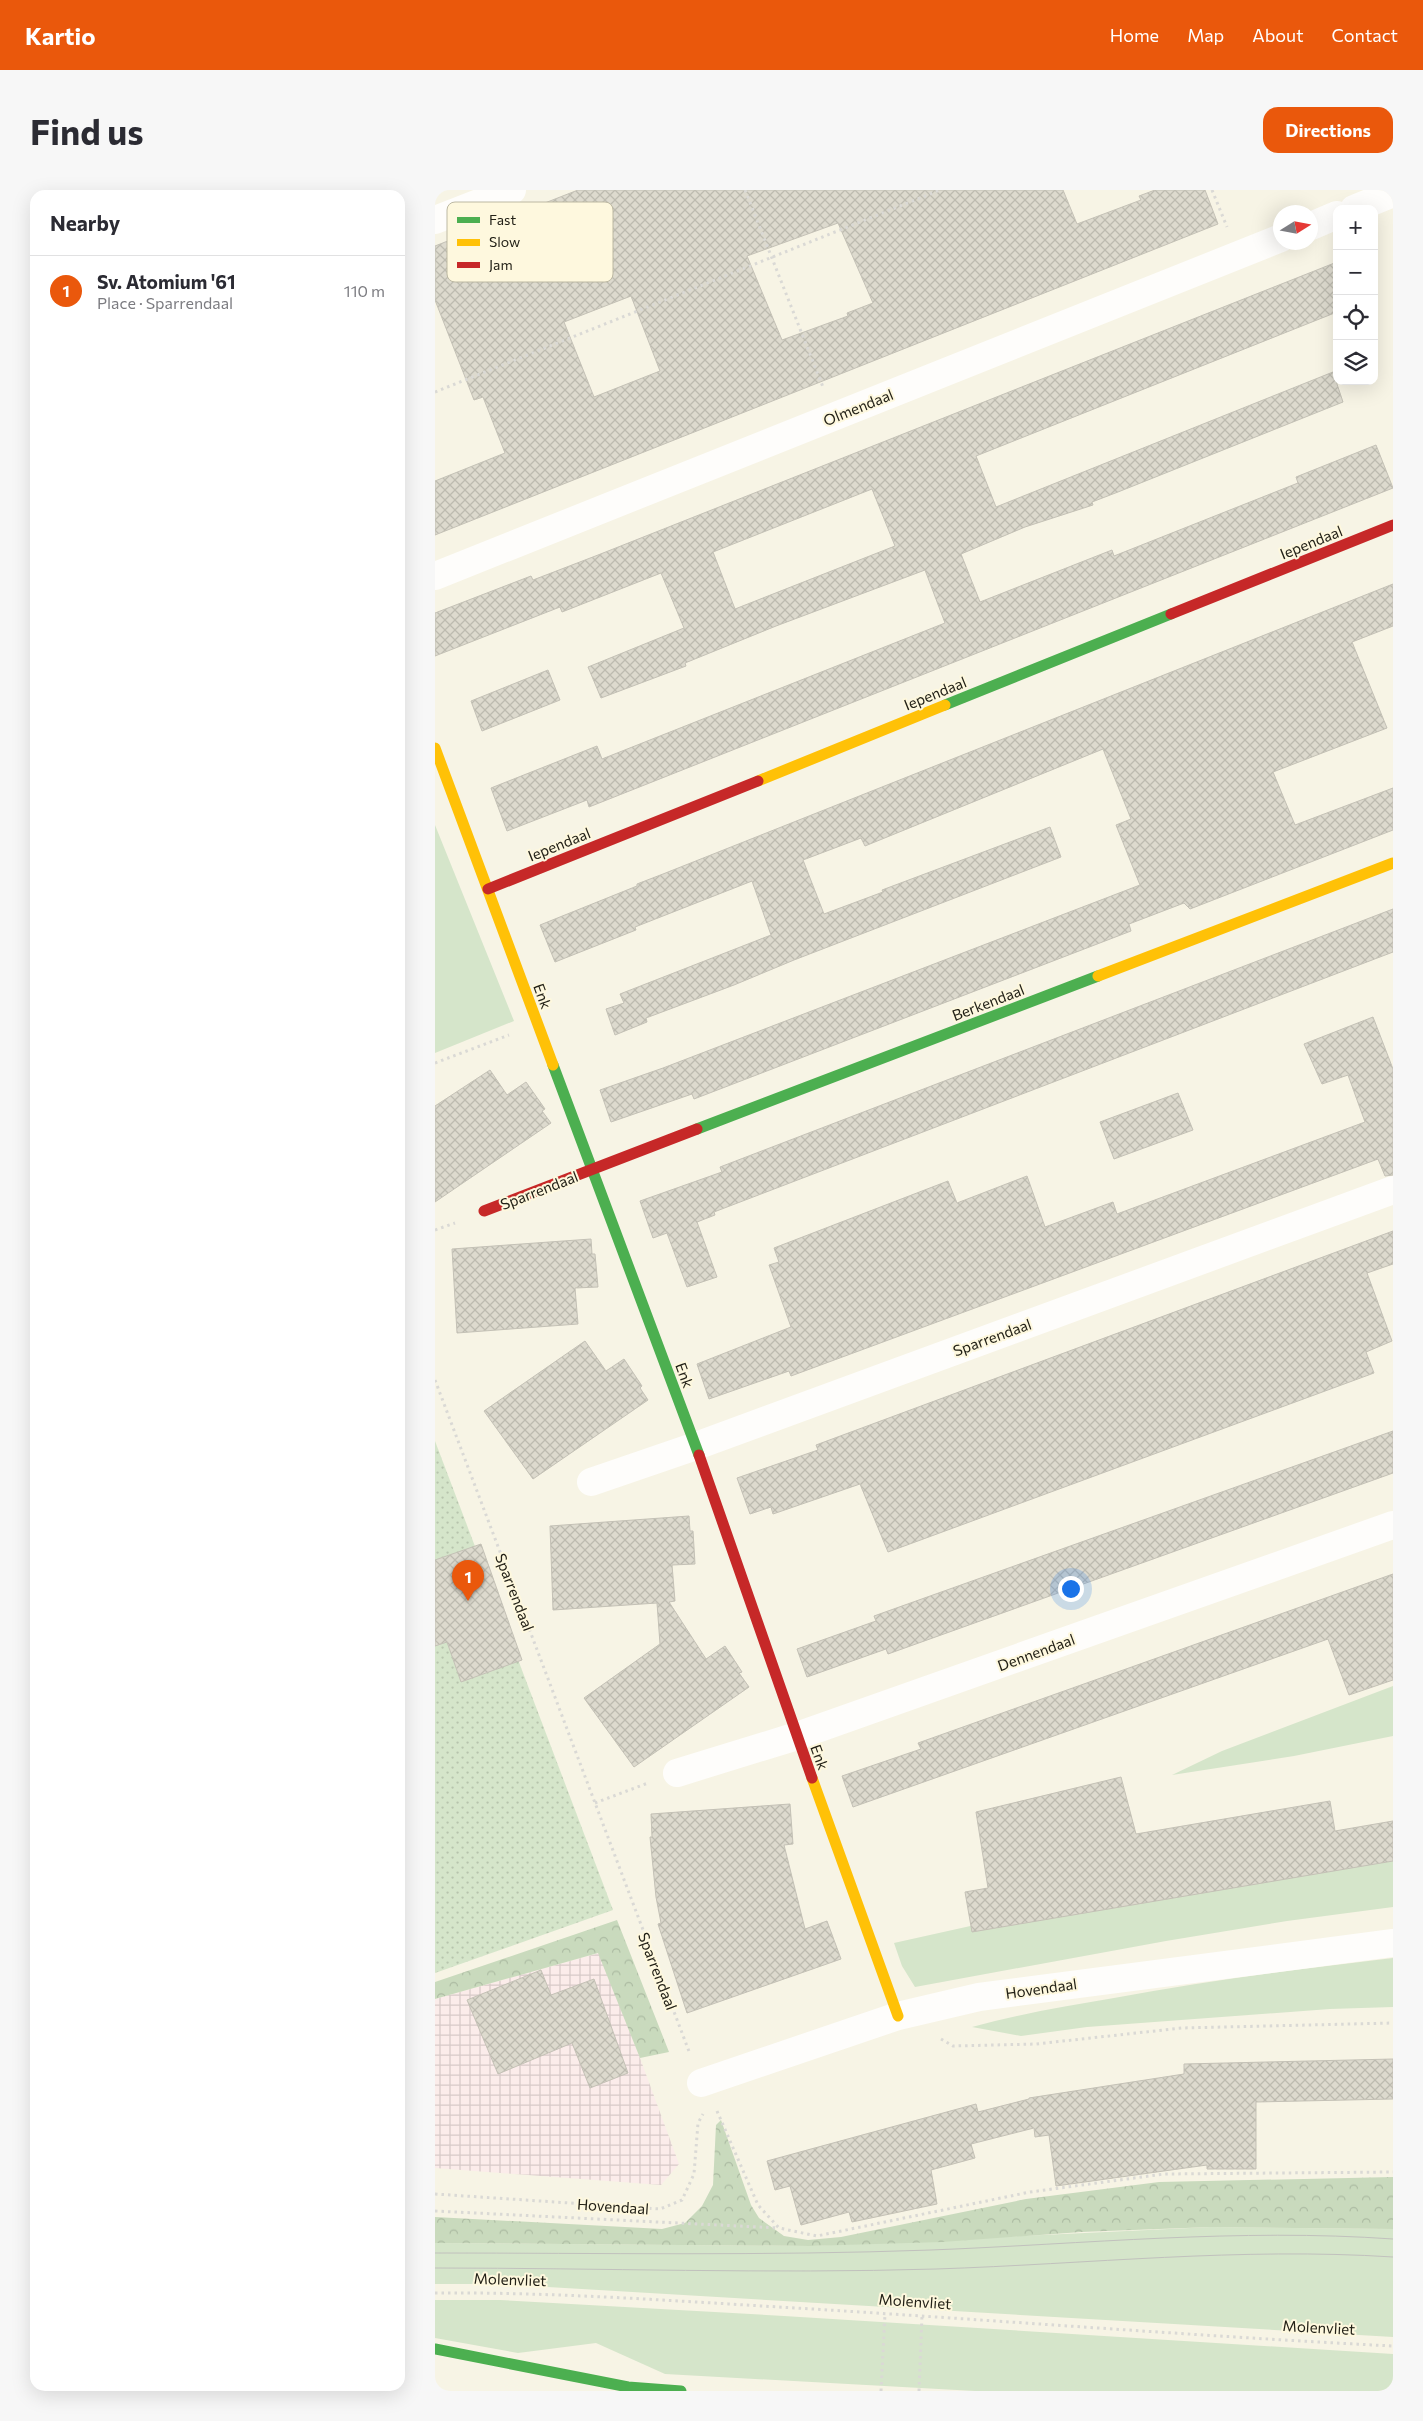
<!DOCTYPE html>
<meta charset="utf-8">
<style>
:root{--surface:#fff;--page:#f7f7f7;--text:#2b2b33;--muted:#7c7c81;--line:#e1e1e2;--accent:#ea580c}
body{margin:0;font-family:Commissioner,sans-serif;background:var(--page);color:var(--text)}
.controls{position:absolute;right:15px;top:15px;display:grid;overflow:hidden;border-radius:10px;box-shadow:0 5px 20px #0002}
.controls button{width:45px;height:45px;display:grid;place-items:center;padding:0;border:0;border-bottom:1px solid var(--line);background:var(--surface);color:var(--text);font:25px sans-serif}
.compass{position:absolute;left:838px;top:15px;width:45px;height:45px;border-radius:50%;background:var(--surface);box-shadow:0 5px 20px #0002;rotate:79deg}
.you{position:absolute;left:635px;top:1398px;width:18px;height:18px;margin:-12px;border:4px solid #fff;border-radius:50%;background:#1a73e8;box-shadow:0 0 0 8px #1a73e833}
.badge{display:grid;place-items:center;width:32px;height:32px;border-radius:50%;background:var(--accent);color:#fff;font-size:16px;font-weight:700}
.pin{position:absolute;translate:-50% -41px;filter:drop-shadow(0 1px 2px #0008)}
.pin::after{content:'';position:absolute;top:26px;width:18px;height:15px;background:inherit;clip-path:polygon(0 0,100% 0,50% 100%)}
.list{margin:0;padding:0;list-style:none}
h2{display:flex;justify-content:space-between;align-items:center;height:65px;margin:0;padding:0 20px;font-size:21px}
h2 small{font-size:16px;font-weight:400;color:var(--muted)}
.list li{display:grid;grid-template-columns:32px 1fr auto;gap:15px;align-items:center;box-sizing:border-box;height:70px;padding:0 20px;border-top:1px solid var(--line)}
.list b{display:block;font-size:19px;white-space:nowrap}
.list p{margin:0;font-size:16px;white-space:nowrap;color:var(--muted)}
.list em{font-size:16px;font-style:normal;color:var(--muted)}
.icon{flex:none;width:28px;height:28px;fill:none;stroke:currentColor;stroke-width:2;stroke-linecap:round;stroke-linejoin:round}
.map{position:relative;flex:none;width:958px;height:2201px;overflow:hidden;border-radius:15px}
header{display:flex;align-items:center;gap:30px;box-sizing:border-box;height:70px;padding:0 25px;background:var(--accent);color:#fff}
header strong{font-size:24px}
nav{display:flex;gap:28px;margin-inline-start:auto;font-size:18px}
.intro{display:flex;align-items:center;justify-content:space-between;box-sizing:border-box;height:120px;padding:0 30px}
h1{margin:0;font-size:35px}
.button{padding:12px 22px;border-radius:15px;background:var(--accent);color:#fff;font-size:18px;font-weight:700}
main{display:flex;gap:30px;padding:0 30px}
aside{flex:1;background:var(--surface);border-radius:15px;box-shadow:0 5px 20px #0002}
.map>svg:first-child{display:block}
.industrial{fill:url(#industrial-grid)}
.grass{fill:#d5e5ca}
.forest{fill:url(#forest-crowns)}
.park{fill:url(#park-dots)}
.building{fill:url(#building-cross-hatch);stroke:#c4c1b6;fill-rule:evenodd}
.lines{fill:none;stroke-linecap:round;stroke-linejoin:round}
.path{stroke:#dad9d5;stroke-width:3;stroke-dasharray:2.5 4;stroke-linecap:butt}
.street{stroke:#fefdfb;stroke-width:28}
.fast{stroke:#4caf50;stroke-width:11}
.slow{stroke:#ffc107;stroke-width:11}
.jam{stroke:#c62828;stroke-width:11}
.tram{stroke:#c1c1bd;stroke-width:1}
.labels{text-anchor:middle;dominant-baseline:central;stroke-width:4;stroke-linejoin:round;paint-order:stroke}
.street-label{font-size:15px;fill:#232117;stroke:#fef8de}
.key{fill:#fef8de;stroke:#bcb8a2;stroke-width:1}
.key-label{font-size:14px;fill:#232117}
</style>
<header>
<strong>Kartio</strong>
<nav><a>Home</a><a>Map</a><a>About</a><a>Contact</a></nav>
</header>
<div class="intro"><h1>Find us</h1><a class="button">Directions</a></div>
<main>
<aside>
<h2>Nearby<small></small></h2>
<ul class="list">
<li><span class="badge">1</span><div><b>Sv. Atomium '61</b><p>Place · Sparrendaal</p></div><em>110 m</em></li>
</ul>
</aside>
<div class="map">
<svg width="958" height="2201" viewBox="0 0 958 2201">
<defs>
<pattern id="industrial-grid" width="8" height="8" patternUnits="userSpaceOnUse" patternTransform="scale(1.25)"><rect width="8" height="8" fill="#fbecea"/><path d="M0 4h8M4 0v8" fill="none" stroke="#d7cac8"/></pattern>
<pattern id="forest-crowns" width="20" height="18" patternUnits="userSpaceOnUse" patternTransform="scale(1.25)"><rect width="20" height="18" fill="#c9dabd"/><path d="M2 6a3 3 0 1 1 6 0M12 15a3 3 0 1 1 6 0" fill="none" stroke="#acbba2"/></pattern>
<pattern id="park-dots" width="8" height="8" patternUnits="userSpaceOnUse" patternTransform="scale(1.25)"><rect width="8" height="8" fill="#d5e5ca"/><path d="M2 2h.1M6 6h.1" fill="none" stroke="#b7c4ad" stroke-width="1.8" stroke-linecap="round"/></pattern>
<pattern id="building-cross-hatch" width="8" height="8" patternUnits="userSpaceOnUse" patternTransform="scale(1.25)"><rect width="8" height="8" fill="#dddace"/><path d="M0 0l8 8M0 8l8-8" fill="none" stroke="#bdbbb0"/></pattern>
</defs>
<rect width="100%" height="100%" fill="#f7f4e5"/>
<path class="industrial" d="M164 1763 205 1868 244 1974 226 1995 0 1978V1809Z"/>
<path class="grass" d="M0 635 79 831 0 863Z
M958 1496V1546L859 1566 737 1585 787 1561Z
M958 1663V1717L852 1731 731 1751 480 1797 467 1776 459 1753 540 1735Z
M958 1768V1817L895 1819 652 1837 586 1846 537 1837C584 1824 631 1816 679 1808 771 1791 864 1779 958 1768Z
M776 2037 958 2039V2147L62 2094H0V2053L375 2056Z
M0 2110H65L349 2126 958 2164V2201H540L230 2184 161 2153 83 2163 0 2148Z"/>
<path class="forest" d="M182 1730 234 1862 205 1868 163 1763 0 1809V1792Z
M286 1930 316 2015 324 2028 349 2046 373 2050 406 2047 591 2009 724 1992 958 1987V2039L776 2037 646 2042 507 2052 375 2056 0 2053V2027L227 2039 250 2033 267 2016 278 1995 281 1935Z"/>
<path class="park" d="M0 1251 178 1720 0 1783Z"/>
<path class="building" d="M143 0H628L642 34 706 10 704 6 720 0H770L783 34 0 345V291L70 263 48 207 39 210 0 110V56ZM403 33 438 113 412 123 413 126 347 150 312 66ZM196 106 225 181 159 207 129 132Z
M902 72V122L541 266 561 317 898 182 908 212 683 302 657 312 658 315 590 337 526 364 545 412 677 360 679 366 863 293 861 287 941 255 958 298 154 617 152 610 72 641 56 598 162 556 167 569 510 433 490 380 341 436 250 473 251 476 166 508 153 477 249 438 226 383 127 422 125 417 0 466V423L96 386 98 390 163 365ZM437 299 460 356 300 419 278 362Z
M958 394V436L917 452 952 538 838 582 860 635 958 598V640L755 719 749 713 694 734 696 741 259 909 257 904 176 932 165 900 228 878 705 695 681 635 696 629 668 559 430 656 426 648 368 670 389 724 448 702 447 700 615 637 626 667 359 770 299 795 211 828 212 832 180 845 171 819 189 813 185 804 336 745 317 691 200 737 201 740 120 772 105 735 202 696V694L228 684Z
M113 480 125 510 47 541 36 511Z
M958 719V762L279 1022 280 1025 262 1032 282 1087 252 1097 232 1043 218 1048 205 1011 287 982 285 977Z
M938 827 958 879V985L950 986 943 969 356 1186 354 1181 274 1209 262 1174 356 1137 334 1075 344 1072 339 1058 513 991 522 1013 592 986 610 1037 678 1012 682 1024 930 932 913 885 887 894 869 854Z
M55 880 72 905 91 892 110 919 107 921 116 933 0 1012V916Z
M743 903 758 940 679 969 665 932Z
M958 1041V1074L932 1083 957 1151 931 1162 939 1183 453 1362 425 1294 338 1324 336 1317 315 1324 302 1288 383 1260 381 1255 416 1242Z
M156 1049 157 1064H160L163 1097 140 1098 143 1134 22 1143 17 1059Z
M150 1151 171 1181 189 1169 207 1196 205 1198 213 1210 98 1289 49 1221Z
M958 1241V1283L453 1464 451 1459 372 1487 362 1459 441 1431 439 1426 467 1416Z
M254 1326 255 1341H258L260 1374 237 1375 240 1411 234 1412 271 1469 290 1456 307 1482 304 1483 314 1497 199 1577 149 1508 225 1454 222 1413 118 1420 115 1336Z
M46 1354 87 1470 26 1492 12 1452 0 1456V1370Z
M958 1384V1490L914 1505 893 1449 418 1617 407 1586 486 1559 483 1553Z
M686 1587 701 1644 895 1611 900 1641 958 1631V1671L537 1742 530 1702 553 1698 541 1622Z
M355 1614 358 1654 349 1655 370 1739 392 1731 406 1769 252 1823 223 1734 226 1733 221 1707 215 1647H217L216 1624Z
M106 1780 116 1805 159 1789 193 1883 155 1898 137 1853 63 1884 32 1810Z
M958 1869V1909L821 1912V1979H772V1975L621 1996 614 1945 600 1947 599 1938 536 1954 540 1968 496 1980 502 2014 417 2032 414 2022 366 2035 355 1996 340 2000 332 1971 541 1914 543 1922 594 1909V1908L749 1884V1874Z"/>
<g class="lines">
<path class="path" d="M310 0 388 197
M777 0 792 37
M0 202 505 0
M0 873 74 845
M0 1040 20 1033
M0 1190 255 1864
M160 1613 213 1593
M506 1849 518 1856 601 1854 747 1838 958 1833
M282 1921 323 2015 344 2038 382 2046 595 2002 729 1984 958 1982
M0 2004 225 2019 247 2010 259 1984 263 1933 268 1924
M0 2021 344 2038
M0 2103C120 2102 241 2111 361 2118 560 2130 759 2146 958 2156
M446 2201 450 2124
M484 2201 487 2126"/>
<path class="street" d="M919 19 958 3
M0 30 77 0
M876 36 902 25
M0 386 846 48
M156 1292 261 1256 958 1000
M242 1583 362 1546 958 1335
M266 1893 463 1826 544 1807 958 1753"/>
<path class="fast" d="M510 515 736 424
M118 875 264 1265
M262 939 663 786
M0 2159 193 2197 246 2201"/>
<path class="slow" d="M0 558 118 875
M323 591 510 515
M663 786 958 673
M377 1588 463 1826"/>
<path class="jam" d="M736 424 958 335
M53 699 323 591
M49 1021 262 939
M264 1265 377 1588"/>
<path class="tram" d="M0 2063C165 2063 331 2066 496 2060 651 2054 803 2038 958 2049
M0 2078C167 2078 334 2084 501 2079 654 2074 805 2057 958 2067"/>
</g>
<g class="labels">
<g class="street-label">
<text transform="translate(423 217) rotate(-22)">Olmendaal</text>
<text transform="translate(876 352) rotate(-22)">Iependaal</text>
<text transform="translate(500 503) rotate(-22)">Iependaal</text>
<text transform="translate(124 654) rotate(-22)">Iependaal</text>
<text transform="translate(108 806) rotate(70)">Enk</text>
<text transform="translate(553 812) rotate(-21)">Berkendaal</text>
<text transform="translate(104 1000) rotate(-21)">Sparrendaal</text>
<text transform="translate(557 1147) rotate(-20)">Sparrendaal</text>
<text transform="translate(250 1185) rotate(70)">Enk</text>
<text transform="translate(80 1402) rotate(69)">Sparrendaal</text>
<text transform="translate(601 1462) rotate(-20)">Dennendaal</text>
<text transform="translate(385 1567) rotate(70)">Enk</text>
<text transform="translate(223 1781) rotate(69)">Sparrendaal</text>
<text transform="translate(606 1798) rotate(-8)">Hovendaal</text>
<text transform="translate(178 2016) rotate(4)">Hovendaal</text>
<text transform="translate(75 2089) rotate(2)">Molenvliet</text>
<text transform="translate(480 2111) rotate(4)">Molenvliet</text>
<text transform="translate(884 2137) rotate(3)">Molenvliet</text>
</g>
</g>
<rect x="12" y="12" width="166" height="80" rx="8" class="key"/>
<rect x="22" y="27" width="23" height="6" fill="#4caf50"/>
<rect x="22" y="49" width="23" height="7" fill="#ffc107"/>
<rect x="22" y="72" width="23" height="6" fill="#c62828"/>
<g class="key-label">
<text x="54" y="35">Fast</text>
<text x="54" y="57">Slow</text>
<text x="54" y="80">Jam</text>
</g>
</svg>
<div class="controls">
<button>+</button>
<button>−</button>
<button><svg class="icon" aria-label="locate" viewBox="0 0 24 24"><circle cx="12" cy="12" r="6"/><path d="M12 2v4M12 18v4M2 12h4M18 12h4"/></svg></button>
<button><svg class="icon" aria-label="layers" viewBox="0 0 24 24"><path d="M12 4l9 5-9 5-9-5zM3 14l9 5 9-5"/></svg></button>
</div>
<svg class="compass" viewBox="-18 -18 36 36"><path d="M0-13l5 13h-10z" fill="#e53935"/><path d="M0 13l5-13h-10z" fill="#7c7c81"/></svg>
<div class="you"></div>
<div class="pin badge" style="left:33px;top:1411px">1</div>
</div>
</main>
